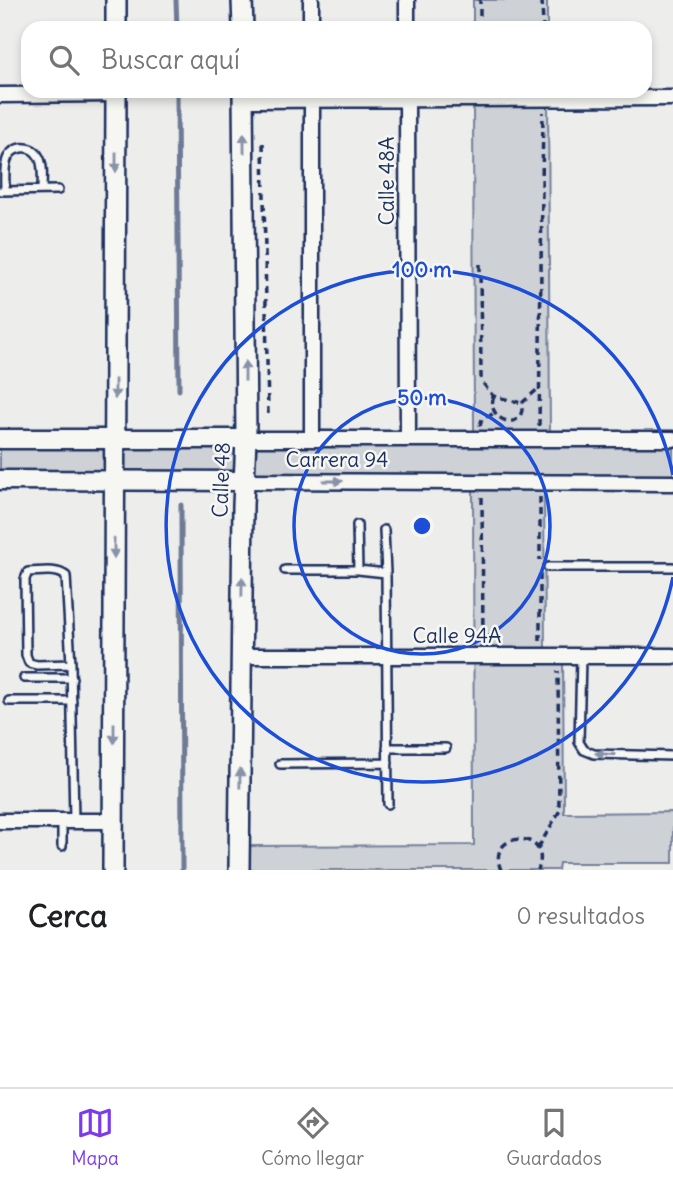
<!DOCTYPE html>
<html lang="es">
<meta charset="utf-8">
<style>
:root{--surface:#fff;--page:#f2f2f2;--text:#202124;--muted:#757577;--line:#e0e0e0;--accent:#7c3aed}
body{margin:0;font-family:Delius,sans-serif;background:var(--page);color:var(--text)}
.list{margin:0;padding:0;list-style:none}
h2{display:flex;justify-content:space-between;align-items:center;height:91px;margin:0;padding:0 28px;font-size:30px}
h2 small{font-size:23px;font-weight:400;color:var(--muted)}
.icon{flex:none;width:38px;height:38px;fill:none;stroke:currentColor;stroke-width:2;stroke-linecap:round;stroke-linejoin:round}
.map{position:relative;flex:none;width:673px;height:870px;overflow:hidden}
.search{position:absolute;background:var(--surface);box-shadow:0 4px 10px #0003;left:21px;right:21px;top:21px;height:77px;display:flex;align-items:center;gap:18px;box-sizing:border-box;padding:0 24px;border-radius:21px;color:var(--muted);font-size:26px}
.sheet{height:217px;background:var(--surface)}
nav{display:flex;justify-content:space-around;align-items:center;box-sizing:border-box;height:98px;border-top:2px solid var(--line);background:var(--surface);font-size:19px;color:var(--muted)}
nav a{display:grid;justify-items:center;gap:4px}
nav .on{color:var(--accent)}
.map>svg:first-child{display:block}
.green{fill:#ced2d7;stroke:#74809a;stroke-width:2}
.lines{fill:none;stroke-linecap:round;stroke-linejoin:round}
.stream{stroke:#6e7a96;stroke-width:5}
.service-casing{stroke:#1b2f5e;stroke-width:12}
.minor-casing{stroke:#1b2f5e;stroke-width:19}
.tertiary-casing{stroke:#1b2f5e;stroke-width:23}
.secondary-casing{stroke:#1b2f5e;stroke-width:24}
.path{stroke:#1b2f5e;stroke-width:3.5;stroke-dasharray:7 5;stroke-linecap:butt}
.service{stroke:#f6f6f2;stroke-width:7}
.minor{stroke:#f6f6f2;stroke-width:14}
.tertiary{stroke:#f6f6f2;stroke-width:18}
.secondary{stroke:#f6f6f2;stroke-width:19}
.oneway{fill:#8892a8}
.ring{fill:none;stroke:#1d4ed8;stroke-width:3.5}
.labels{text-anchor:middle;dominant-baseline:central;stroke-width:5;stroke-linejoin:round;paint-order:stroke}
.street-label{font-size:21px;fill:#1b2f5e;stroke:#f6f6f2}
.centre{fill:#1d4ed8;stroke:#f6f6f2;stroke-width:3.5}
.ring-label{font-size:21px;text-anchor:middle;font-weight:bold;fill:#1d4ed8;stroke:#f6f6f2;stroke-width:5;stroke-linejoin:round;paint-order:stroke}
</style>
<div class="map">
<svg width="673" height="870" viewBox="0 0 673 870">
<rect width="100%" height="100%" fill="#edeeec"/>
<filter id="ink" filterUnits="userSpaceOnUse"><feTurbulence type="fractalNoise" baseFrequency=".0143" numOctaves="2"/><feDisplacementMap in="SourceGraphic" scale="14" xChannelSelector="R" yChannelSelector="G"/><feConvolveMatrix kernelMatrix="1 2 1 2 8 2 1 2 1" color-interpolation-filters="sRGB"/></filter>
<g filter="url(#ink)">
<path class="green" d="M473 0H547V28H473Z
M473 91H548L550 438 673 439V483H544L545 656H563L564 813 673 812V863H559L558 870H239V846L474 845 473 482 0 480V439H474Z"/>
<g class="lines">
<path class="stream" d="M176 0 177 28
M177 91 179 390
M181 505 182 870"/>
<defs>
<path id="service" d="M0 191 58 190
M5 191C5 182 4 171 6 163 9 146 31 142 39 157 44 166 42 180 42 190
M357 525 358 570
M384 530 386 573 388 804
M548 567H673
M285 570H358L386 573
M581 657 579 742 584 750 594 754 673 756
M71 664 37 665 29 663 26 655 25 579 28 572C40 572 56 568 66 576L71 664 74 821
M24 678H72
M9 701H72
M387 748H446
M280 764 388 763
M62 821V846"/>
<path id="minor" d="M311 0V28
M407 0V28
M312 91V439
M407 92 408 439
M0 95 116 94
M243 100 673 98
M246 439H673
M243 481 673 483
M241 656H673
M0 821H113"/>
<path id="tertiary" d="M0 439H246
M0 480 243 481"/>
<path id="secondary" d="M242 0 243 28
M116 28V0
M113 870 116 91
M239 870 243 505 246 439 243 91"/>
</defs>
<use href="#service" class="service-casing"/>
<use href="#minor" class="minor-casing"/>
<use href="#tertiary" class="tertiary-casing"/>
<use href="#secondary" class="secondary-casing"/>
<path class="path" d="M542 0 543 28
M480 28V0
M263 143 268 414
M480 264 481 377 482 382 493 396 522 403
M493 396C493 400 492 405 493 408 498 425 525 428 522 403
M522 403 539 388
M480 426 482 419 495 413
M539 426 543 112
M482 497 483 643
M540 497V560
M540 574V644
M538 848 559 812 558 671
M501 870C484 830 554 828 538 870"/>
<use href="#service" class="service"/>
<use href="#minor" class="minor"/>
<use href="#tertiary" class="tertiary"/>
<use href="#secondary" class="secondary"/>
</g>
<defs><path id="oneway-solid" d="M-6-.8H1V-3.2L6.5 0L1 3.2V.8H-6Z" transform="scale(1.75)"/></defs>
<g class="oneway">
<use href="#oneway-solid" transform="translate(244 143) rotate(-90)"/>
<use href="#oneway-solid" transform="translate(116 162) rotate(90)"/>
<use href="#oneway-solid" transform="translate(245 371) rotate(-90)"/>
<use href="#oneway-solid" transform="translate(115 389) rotate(90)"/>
<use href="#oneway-solid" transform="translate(333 481)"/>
<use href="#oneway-solid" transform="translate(114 548) rotate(90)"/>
<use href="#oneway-solid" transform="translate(242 587) rotate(-89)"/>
<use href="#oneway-solid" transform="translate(114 733) rotate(90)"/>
<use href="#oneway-solid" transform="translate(605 754) rotate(-176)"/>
<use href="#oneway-solid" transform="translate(240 778) rotate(-89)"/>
</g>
</g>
<g class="ring">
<circle cx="422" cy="526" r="128"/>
<path d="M673 577A256 256 0 1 1 673 475"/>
</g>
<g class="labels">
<g class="street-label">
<text transform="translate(386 181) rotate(-90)">Calle 48A</text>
<text x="337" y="459">Carrera 94</text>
<text transform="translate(221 480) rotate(-88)">Calle 48</text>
<text x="457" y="635">Calle 94A</text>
</g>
</g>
<circle cx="422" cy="526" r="10" class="centre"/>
<g class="ring-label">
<text x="422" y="277">100 m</text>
<text x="422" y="405">50 m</text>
</g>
</svg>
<div class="search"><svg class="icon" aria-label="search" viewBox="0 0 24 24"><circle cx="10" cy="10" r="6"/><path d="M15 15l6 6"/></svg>Buscar aquí</div>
</div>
<section class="sheet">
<h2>Cerca<small>0 resultados</small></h2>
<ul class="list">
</ul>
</section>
<nav>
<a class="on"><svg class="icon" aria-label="map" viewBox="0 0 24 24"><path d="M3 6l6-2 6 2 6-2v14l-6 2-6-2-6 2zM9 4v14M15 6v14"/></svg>Mapa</a>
<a><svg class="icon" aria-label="directions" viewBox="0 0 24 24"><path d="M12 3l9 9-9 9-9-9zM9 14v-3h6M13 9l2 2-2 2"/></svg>Cómo llegar</a>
<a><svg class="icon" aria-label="saved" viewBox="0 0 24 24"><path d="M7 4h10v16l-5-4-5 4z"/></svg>Guardados</a>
</nav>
